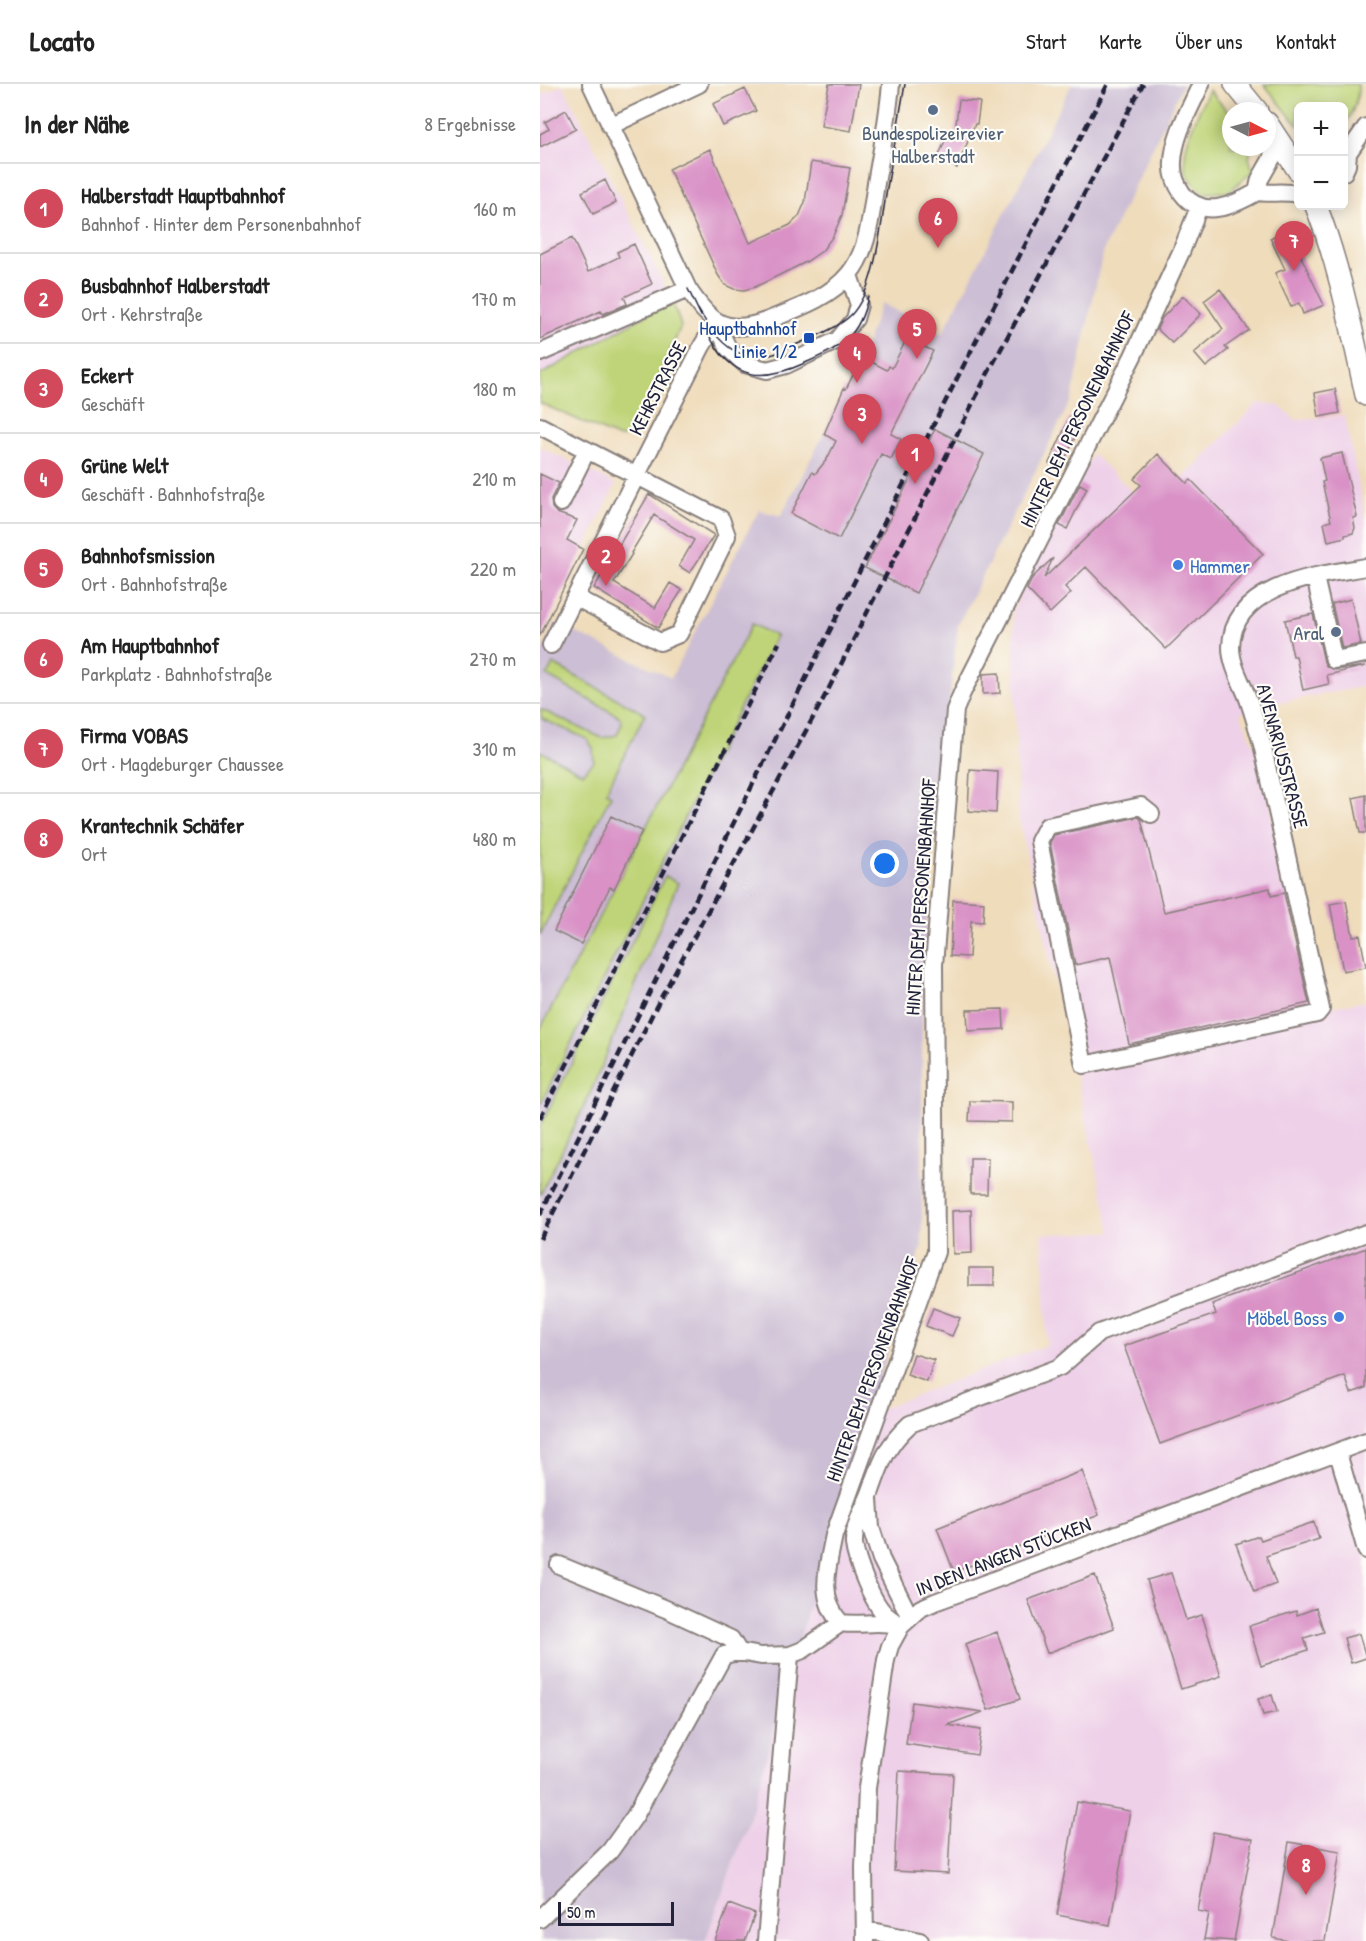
<!DOCTYPE html>
<html lang="de">
<meta charset="utf-8">
<style>
:root{--surface:#fff;--page:#f2f2f2;--text:#222;--muted:#767676;--line:#e0e0e0;--accent:#d1495b}
body{margin:0;font-family:"Patrick Hand",sans-serif;background:var(--page);color:var(--text)}
.controls{position:absolute;right:18px;top:18px;display:grid;overflow:hidden;border-radius:9px;box-shadow:0 3px 15px #0003}
.controls button{width:54px;height:54px;display:grid;place-items:center;padding:0;border:0;border-bottom:2px solid var(--line);background:var(--surface);color:var(--text);font:30px sans-serif}
.compass{position:absolute;left:682px;top:18px;width:54px;height:54px;border-radius:50%;background:var(--surface);box-shadow:0 3px 15px #0003;rotate:96deg}
.scale{position:absolute;left:18px;bottom:15px;width:116px;box-sizing:border-box;padding-left:6px;border:3px solid #22223b;border-top:0;font-size:16px;line-height:21px;white-space:nowrap;color:#22223b;-webkit-text-stroke:4px #fdfcf7;paint-order:stroke}
.you{position:absolute;left:345px;top:780px;width:21px;height:21px;margin:-15px;border:4px solid #fff;border-radius:50%;background:#1a73e8;box-shadow:0 0 0 9px #1a73e833}
.badge{display:grid;place-items:center;width:39px;height:39px;border-radius:50%;background:var(--accent);color:#fff;font-size:20px;font-weight:700}
.pin{position:absolute;translate:-50% -50px;filter:drop-shadow(0 2px 3px #0008)}
.pin::after{content:'';position:absolute;top:32px;width:21px;height:18px;background:inherit;clip-path:polygon(0 0,100% 0,50% 100%)}
.list{margin:0;padding:0;list-style:none}
h2{display:flex;justify-content:space-between;align-items:center;height:78px;margin:0;padding:0 24px;font-size:26px}
h2 small{font-size:20px;font-weight:400;color:var(--muted)}
.list li{display:grid;grid-template-columns:39px 1fr auto;gap:18px;align-items:center;box-sizing:border-box;height:90px;padding:0 24px;border-top:2px solid var(--line)}
.list b{display:block;font-size:22px;white-space:nowrap}
.list p{margin:0;font-size:20px;white-space:nowrap;color:var(--muted)}
.list em{font-size:20px;font-style:normal;color:var(--muted)}
.map{position:relative;flex:none;width:826px;height:1857px;overflow:hidden}
header{display:flex;align-items:center;gap:36px;box-sizing:border-box;height:84px;padding:0 30px;background:var(--surface);border-bottom:2px solid var(--line)}
header strong{font-size:28px}
nav{display:flex;gap:33px;margin-inline-start:auto;font-size:21px}
main{display:flex}
aside{flex:1;background:var(--surface)}
.map>svg:first-child{display:block}
.built{fill:#eed0e8}
.industrial{fill:#ccbed4}
.green{fill:#bfd478;stroke:#707b5a;stroke-width:1.5}
.building{fill:#d991c6}
.lines{fill:none;stroke-linecap:round;stroke-linejoin:round}
.minor-casing{stroke:#887f7b;stroke-width:20}
.major-casing{stroke:#887f7b;stroke-width:24}
.minor{stroke:#fff;stroke-width:16}
.major{stroke:#fff;stroke-width:21}
.tram{stroke:#22223b;stroke-width:1.5}
.rail{stroke:#22223b;stroke-width:4.5;stroke-dasharray:9 4.5;stroke-linecap:butt}
.service-dot{fill:#5c6f8a;stroke:#fdfcf7;stroke-width:2}
.transit-dot{fill:#1a4fb4;stroke:#fdfcf7;stroke-width:2}
.shop-dot{fill:#3f7fe0;stroke:#fdfcf7;stroke-width:2}
.labels{text-anchor:middle;dominant-baseline:central;stroke-width:4.5;stroke-linejoin:round;paint-order:stroke}
.service-label{font-size:20px;fill:#4e5e75;stroke:#fdfcf7}
.transit-label{font-size:20px;fill:#164399;stroke:#fdfcf7;text-anchor:end}
.street-label{font-size:20px;fill:#22223b;stroke:#fdfcf7}
.shop-label{font-size:20px;fill:#366cbe;stroke:#fdfcf7;text-anchor:start}
</style>
<header>
<strong>Locato</strong>
<nav><a>Start</a><a>Karte</a><a>Über uns</a><a>Kontakt</a></nav>
</header>
<main>
<aside>
<h2>In der Nähe<small>8 Ergebnisse</small></h2>
<ul class="list">
<li><span class="badge">1</span><div><b>Halberstadt Hauptbahnhof</b><p>Bahnhof · Hinter dem Personenbahnhof</p></div><em>160 m</em></li>
<li><span class="badge">2</span><div><b>Busbahnhof Halberstadt</b><p>Ort · Kehrstraße</p></div><em>170 m</em></li>
<li><span class="badge">3</span><div><b>Eckert</b><p>Geschäft</p></div><em>180 m</em></li>
<li><span class="badge">4</span><div><b>Grüne Welt</b><p>Geschäft · Bahnhofstraße</p></div><em>210 m</em></li>
<li><span class="badge">5</span><div><b>Bahnhofsmission</b><p>Ort · Bahnhofstraße</p></div><em>220 m</em></li>
<li><span class="badge">6</span><div><b>Am Hauptbahnhof</b><p>Parkplatz · Bahnhofstraße</p></div><em>270 m</em></li>
<li><span class="badge">7</span><div><b>Firma VOBAS</b><p>Ort · Magdeburger Chaussee</p></div><em>310 m</em></li>
<li><span class="badge">8</span><div><b>Krantechnik Schäfer</b><p>Ort</p></div><em>480 m</em></li>
</ul>
</aside>
<div class="map">
<svg width="826" height="1857" viewBox="0 0 826 1857">
<rect width="100%" height="100%" fill="#fdfcf7"/>
<filter id="ink" filterUnits="userSpaceOnUse"><feTurbulence type="fractalNoise" baseFrequency=".0167" numOctaves="2"/><feDisplacementMap in="SourceGraphic" scale="12" xChannelSelector="R" yChannelSelector="G"/><feConvolveMatrix kernelMatrix="1 2 1 2 8 2 1 2 1" color-interpolation-filters="sRGB"/></filter>
<filter id="wash" filterUnits="userSpaceOnUse"><feTurbulence type="fractalNoise" baseFrequency=".008" numOctaves="4" result="noise"/><feDisplacementMap in="SourceGraphic" scale="24" xChannelSelector="R" yChannelSelector="G"/><feGaussianBlur stdDeviation="1.35" result="paint"/><feColorMatrix in="noise" values="0 0 0 0 0 0 0 0 0 0 0 0 0 0 0 0 0 1.4 0 .05"/><feComposite in="paint" operator="in"/></filter>
<g filter="url(#wash)">
<rect width="100%" height="100%" fill="#efdcbb"/>
<path class="built" d="M23 1 132 216 0 291V11Z
M717 319 738 321 756 336 805 331 826 437V602L733 620 700 629 722 681 773 926 826 917V1857H165L211 1730 248 1548 327 1330 507 1261 502 1150 571 1148 478 731 473 525 553 370 612 426Z
M0 363 76 400 0 557Z"/>
<path class="industrial" d="M532 0H643L563 167 532 314 418 541 388 808 382 945V1162L285 1464 211 1730 165 1857H0V572L15 539 131 594 219 426 241 432 288 342 304 304H307L321 275 341 219 402 250Z"/>
<path class="green" d="M724 0H818C819 15 812 30 804 42V22H758V42Z
M669 6 691 31V63H711L709 74 713 87 688 108 663 109C658 104 651 97 648 91 637 67 659 28 669 6Z
M132 216 141 242 99 340 90 351 79 354 0 319V291Z
M212 540 236 552 0 1021V946Z
M13 580 105 630 66 708 71 711 0 851V667L42 689 54 678 53 664 47 655 2 635 0 625 62 654 77 651 82 639 80 633 7 592Z
M125 792 138 799 49 1012 0 1111V1043Z"/>
<g id="blocks">
<path class="building" d="M289 0H319L311 47 281 42Z
M205 5 216 27 183 42 173 20Z
M419 16 440 18 437 40H435L417 84 397 76 407 52 414 55Z
M26 26 36 45 0 63V50L9 45 5 38Z
M170 65 210 159 250 141 259 132 265 118 271 78 310 84 302 131 293 152 282 167 266 178 215 203 204 206 194 205 185 201 178 191 129 85Z
M65 96 76 119 53 130 42 108Z
M748 145 784 221 763 230 759 219 751 223 735 189 745 185 730 154Z
M32 154 48 188 79 173 77 168 94 160 112 200 84 213 87 220 63 230 61 227 0 255V170Z
M680 205 709 246 685 263 688 266 666 283 654 269 683 245 664 217Z
M643 212 661 230 632 259 617 245 622 234Z
M367 254 393 267 351 350 361 355 351 375 341 370 299 455 251 430 272 388 275 390 287 375 296 357 284 350 304 304 306 305 322 273 347 286 349 282 352 284Z
M795 305 800 329 779 333 775 309Z
M530 333 542 338 521 384 509 379Z
M395 345 444 370 376 509 325 484Z
M802 369 817 433 813 434 815 444 813 449 805 451V453L788 457 784 439 791 437 782 398 785 397 780 374Z
M618 370 647 399 651 396 723 470 626 565 546 483 525 503 531 509 510 529 487 505 493 493 513 474 504 494 601 401 594 395Z
M0 390 19 399 11 415 12 424 17 429 37 436 27 456 43 465 0 552Z
M540 400 547 404 527 445 519 441Z
M109 410 174 451 150 489 139 482 154 456 114 431 91 469 92 470 74 499 115 524 130 499 142 506 118 544 54 504Z
M811 515 821 560 802 564 792 520Z
M773 530 784 578 787 583 795 586 826 582 787 591 789 600 763 606 756 572H753L745 536Z
M459 589 460 609 443 610V590Z
M430 686 458 688 456 729 428 727Z
M826 711V749H820L813 714Z
M71 732 102 747 74 805 70 803 41 860 14 847Z
M598 733 601 735 624 828 730 804 731 812 744 809 769 919 589 960 570 873 535 881 510 759 514 751Z
M413 816 444 818 443 838 431 837 429 873 410 872Z
M806 817 813 852 820 851 826 883 803 887 790 820Z
M463 925 464 945 428 947 427 926Z
M430 1017 472 1018V1038L429 1037Z
M430 1074H448L447 1110H430Z
M431 1126 432 1169 413 1170 412 1127Z
M826 1164V1304L811 1309 805 1292 620 1360 584 1262 676 1230 672 1220Z
M429 1184H454V1202H429Z
M393 1224 420 1234 412 1252 386 1242Z
M374 1270 394 1276 387 1298 367 1291Z
M542 1387 559 1431 414 1488 397 1444Z
M774 1438 779 1455 726 1472 736 1500 714 1508 696 1460 719 1452 721 1456Z
M631 1489 646 1536 662 1531 681 1592 641 1605 607 1496Z
M555 1491 574 1544 507 1569 488 1516Z
M776 1524 784 1548 764 1554 768 1566 721 1582 709 1542 756 1527 757 1531Z
M457 1548 480 1615 448 1626 425 1560Z
M819 1550 826 1574 811 1579 804 1554Z
M732 1611 737 1628 723 1631 718 1615Z
M372 1618 443 1628 407 1641 441 1646 437 1671 366 1660Z
M359 1687 413 1690 408 1790 354 1787Z
M537 1718 590 1727 570 1841 517 1831Z
M673 1748 713 1755 694 1857 664 1855 669 1829 658 1827Z
M749 1758 800 1767 785 1857H748L733 1854Z
M189 1820 215 1830 205 1857H175Z"/>
</g>
</g>
<g filter="url(#ink)">
<use href="#blocks" fill-opacity="0" stroke="#887f7b" stroke-width="1.5"/>
<g class="lines">
<defs>
<path id="minor" d="M51 0 148 205C170 238 185 252 226 237 253 226 290 214 309 190 329 166 331 129 336 99 342 66 348 34 351 0
M661 0C650 25 634 51 633 78 632 89 636 100 642 109 662 136 693 122 717 108
M70 42 159 0
M804 88 807 81 808 69 826 43
M717 108 720 95 732 74 734 48
M717 108C731 110 744 107 758 110
M176 239 188 264 205 280 227 286 246 281 298 256 315 235 319 221 309 191
M0 269 148 205
M0 342 181 435 187 452 139 550 120 558 35 513
M21 419 47 366
M775 493 794 576 826 570
M11 561 162 262 176 239
M611 730 601 722 507 742 499 757 544 981 777 930 781 925 722 660C717 644 713 628 707 612 701 597 691 580 691 563 692 500 779 491 826 483
M798 1369 826 1466
M329 1415 331 1444 341 1475 370 1533
M19 1481 126 1525 191 1555 199 1568 221 1572 250 1571
M301 1539C277 1514 288 1482 294 1451L396 1168 394 881 415 626 422 609 593 272 641 168 659 123
M361 1542C356 1538 350 1535 346 1531 333 1520 316 1477 314 1460 313 1440 325 1424 331 1407 341 1378 347 1361 370 1340L520 1283 559 1249 826 1149
M0 1835 70 1767 95 1732 184 1571 199 1568
M325 1848H337L380 1857
M226 1857 250 1571 263 1566 301 1539C321 1542 336 1536 357 1541
M325 1857 324 1784 327 1704 346 1576 350 1562 361 1542 381 1524 395 1518 826 1357"/>
<path id="major" d="M695 0 717 27
M727 39 758 86
M776 122C800 183 812 247 826 311"/>
</defs>
<use href="#minor" class="minor-casing"/>
<use href="#major" class="major-casing"/>
<use href="#minor" class="minor"/>
<use href="#major" class="major"/>
<path class="tram" d="M148 205 161 232
M158 225C177 258 201 285 242 267 262 257 295 247 311 231 336 205 341 139 347 104 353 69 359 35 365 0
M169 251C192 297 223 298 265 279 301 263 320 253 328 212"/>
<path class="rail" d="M0 1034 239 559
M0 1131C186 752 374 375 568 0
M0 1155 117 921 287 608 447 291 603 0"/>
</g>
</g>
<g class="service-dot">
<circle cx="393" cy="26" r="6"/>
<circle cx="796" cy="548" r="6"/>
</g>
<rect class="transit-dot" x="263" y="248" width="12" height="12" rx="3"/>
<g class="shop-dot">
<circle cx="638" cy="481" r="6"/>
<circle cx="799" cy="1233" r="6"/>
</g>
<g class="labels">
<g class="service-label">
<text x="393" y="48">Bundespolizeirevier<tspan x="393" dy="23">Halberstadt</tspan></text>
<text x="784" y="548" text-anchor="end">Aral</text>
</g>
<g class="transit-label">
<text x="257" y="243">Hauptbahnhof<tspan x="257" dy="23">Linie 1/2</tspan></text>
</g>
<g class="street-label">
<text transform="translate(117 304) rotate(-63)">KEHRSTRASSE</text>
<text transform="translate(537 335) rotate(-64)">HINTER DEM PERSONENBAHNHOF</text>
<text transform="translate(743 672) rotate(75)">AVENARIUSSTRASSE</text>
<text transform="translate(380 813) rotate(-86)">HINTER DEM PERSONENBAHNHOF</text>
<text transform="translate(332 1285) rotate(-70)">HINTER DEM PERSONENBAHNHOF</text>
<text transform="translate(463 1472) rotate(-21)">IN DEN LANGEN STÜCKEN</text>
</g>
<g class="shop-label">
<text x="650" y="481">Hammer</text>
<text x="787" y="1233" text-anchor="end">Möbel Boss</text>
</g>
</g>
</svg>
<div class="controls">
<button>+</button>
<button>−</button>
</div>
<svg class="compass" viewBox="-18 -18 36 36"><path d="M0-13l5 13h-10z" fill="#e53935"/><path d="M0 13l5-13h-10z" fill="#767676"/></svg>
<div class="scale">50 m</div>
<div class="you"></div>
<div class="pin badge" style="left:375px;top:400px">1</div>
<div class="pin badge" style="left:66px;top:502px">2</div>
<div class="pin badge" style="left:322px;top:360px">3</div>
<div class="pin badge" style="left:317px;top:299px">4</div>
<div class="pin badge" style="left:377px;top:275px">5</div>
<div class="pin badge" style="left:398px;top:164px">6</div>
<div class="pin badge" style="left:754px;top:187px">7</div>
<div class="pin badge" style="left:766px;top:1811px">8</div>
</div>
</main>
